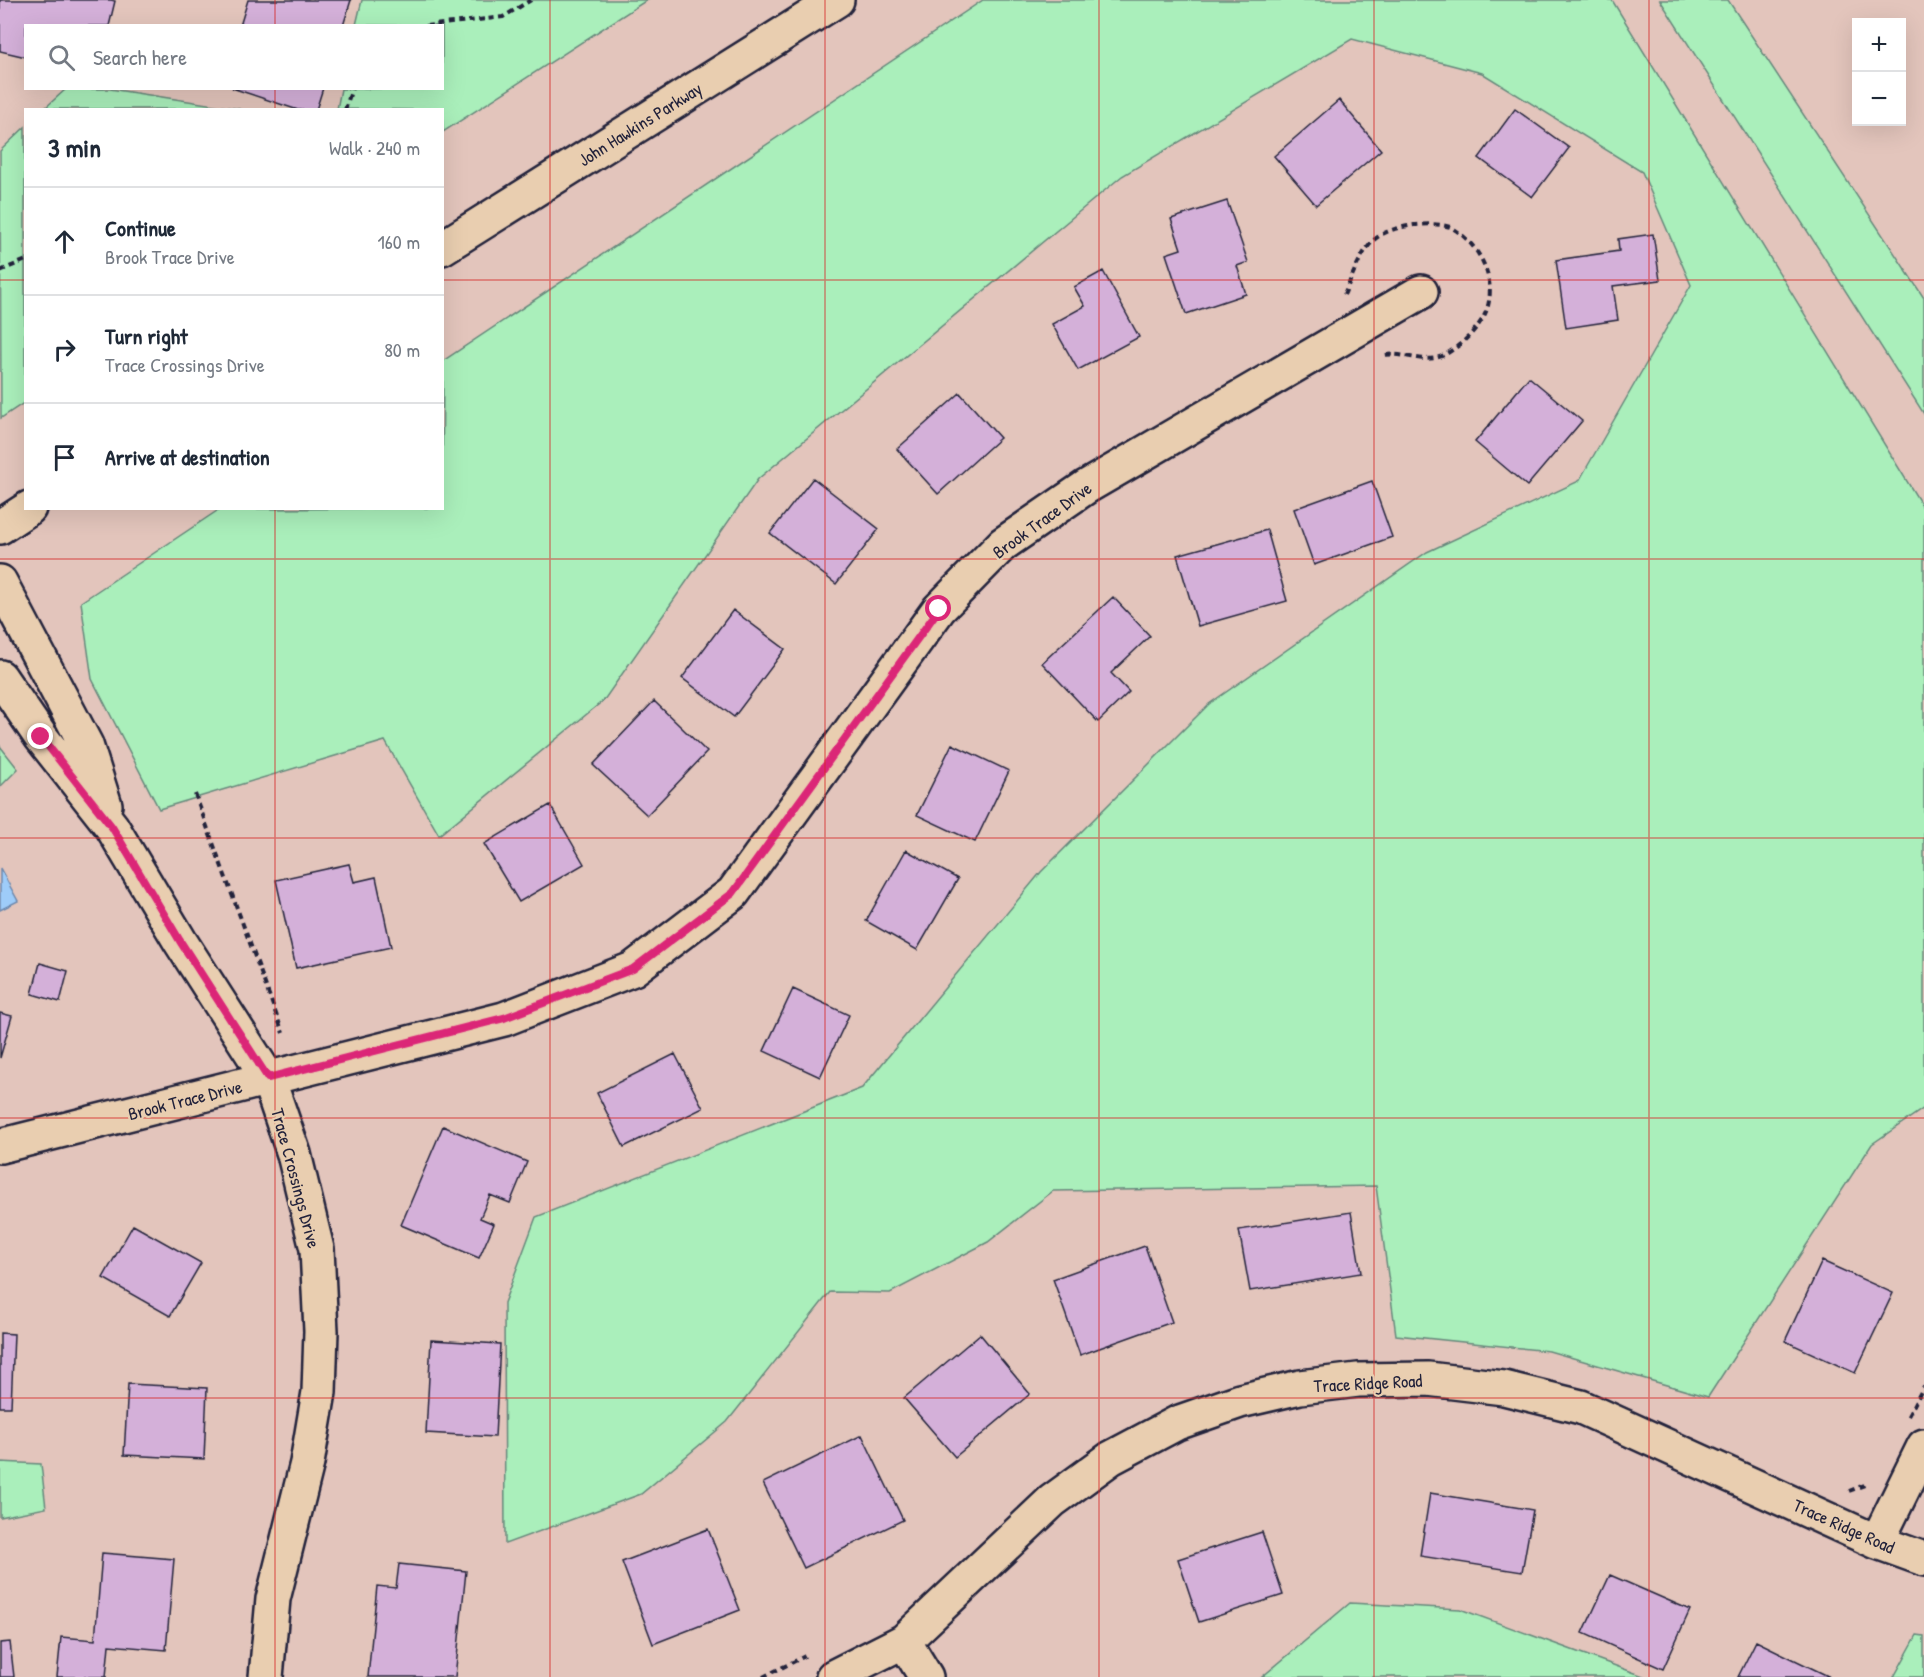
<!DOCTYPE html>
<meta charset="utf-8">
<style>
:root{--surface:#fff;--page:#f2f2f3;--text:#1f2937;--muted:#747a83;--line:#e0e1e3}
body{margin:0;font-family:"Patrick Hand",sans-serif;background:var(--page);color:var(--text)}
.controls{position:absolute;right:18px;top:18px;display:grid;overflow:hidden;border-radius:0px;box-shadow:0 6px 24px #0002}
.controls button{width:54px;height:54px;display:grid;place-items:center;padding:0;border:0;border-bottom:2px solid var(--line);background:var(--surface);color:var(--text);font:30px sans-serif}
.stop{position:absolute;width:18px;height:18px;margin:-14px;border:4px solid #db2777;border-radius:50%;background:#fff}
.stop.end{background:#db2777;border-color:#fff;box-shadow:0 2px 6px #0008}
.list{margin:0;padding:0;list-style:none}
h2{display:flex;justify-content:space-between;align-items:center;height:78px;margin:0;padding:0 24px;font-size:26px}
h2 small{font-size:20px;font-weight:400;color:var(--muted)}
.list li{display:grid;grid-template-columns:39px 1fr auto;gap:18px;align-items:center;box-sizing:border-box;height:108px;padding:0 24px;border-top:2px solid var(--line)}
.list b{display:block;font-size:22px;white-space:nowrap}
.list p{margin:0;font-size:20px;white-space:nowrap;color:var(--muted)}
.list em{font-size:20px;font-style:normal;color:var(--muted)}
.icon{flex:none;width:33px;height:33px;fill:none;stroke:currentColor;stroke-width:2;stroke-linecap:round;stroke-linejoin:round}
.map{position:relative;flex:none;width:1924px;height:1677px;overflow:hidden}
.search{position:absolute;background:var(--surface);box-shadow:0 6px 24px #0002;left:24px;top:24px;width:420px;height:66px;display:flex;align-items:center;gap:15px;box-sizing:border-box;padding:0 21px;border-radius:0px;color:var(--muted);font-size:22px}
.panel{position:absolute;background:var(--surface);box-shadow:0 6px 24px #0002;left:24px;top:108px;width:420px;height:402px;border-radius:0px}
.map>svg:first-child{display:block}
.green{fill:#aaefbb;stroke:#66887b;stroke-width:1.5}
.water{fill:#9eccf9;stroke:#6c88ad;stroke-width:1.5}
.building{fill:#d4b0d9;stroke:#22223b;stroke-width:1.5}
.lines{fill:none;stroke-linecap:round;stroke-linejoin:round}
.minor-casing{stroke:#22223b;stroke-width:38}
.secondary-casing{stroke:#22223b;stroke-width:38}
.path{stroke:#22223b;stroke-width:4;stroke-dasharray:6 4.5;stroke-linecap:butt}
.minor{stroke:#e9ceb0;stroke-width:33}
.secondary{stroke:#e9ceb0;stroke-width:33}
.route{stroke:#db2777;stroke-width:8}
.grid{fill:none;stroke:#d62828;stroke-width:1.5;stroke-opacity:0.55}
.labels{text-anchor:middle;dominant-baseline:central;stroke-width:4.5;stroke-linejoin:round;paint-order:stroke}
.street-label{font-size:18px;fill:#22223b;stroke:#e9ceb0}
</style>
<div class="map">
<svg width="1924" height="1677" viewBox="0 0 1924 1677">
<rect width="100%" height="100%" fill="#e3c5bc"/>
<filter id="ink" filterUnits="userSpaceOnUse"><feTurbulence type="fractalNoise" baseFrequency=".0167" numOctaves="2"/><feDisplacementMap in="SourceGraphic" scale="12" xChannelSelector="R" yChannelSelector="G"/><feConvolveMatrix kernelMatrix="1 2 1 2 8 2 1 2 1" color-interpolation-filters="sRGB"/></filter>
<g filter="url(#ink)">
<path class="green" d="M362 0H647L443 132 442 110 337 109 341 89 442 88V26L356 25Z
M983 0H1612L1924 509V1108L1872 1144 1708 1397 1549 1351 1396 1335 1376 1186 1053 1191 988 1242 890 1293 830 1292 727 1422 641 1494 505 1544 504 1303 536 1217 862 1088 1041 872 1209 704 1427 552 1579 481 1691 285 1642 172 1482 73 1352 39 1122 176 758 479 604 700 439 835 385 741 159 809 92 679 81 602 220 509 442 508 443 361Z
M1660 0H1728L1924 298V414Z
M66 89H110L240 109H44Z
M25 127V402L1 418 0 151Z
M0 746 18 769 0 787Z
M0 1462 41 1464 46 1508 0 1517Z
M1350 1603 1460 1609 1646 1677H1262Z
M1917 1635 1924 1636V1677H1894Z"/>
<path class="water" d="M0 868 18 901 0 910Z"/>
<path class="building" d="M0 0H111L115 1 109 26H26V57L0 51Z
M248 0H351L343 26H240Z
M232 88H323L316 110H298Z
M1339 100 1381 150 1316 205 1274 156Z
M1515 109 1569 148 1532 197 1479 158Z
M1227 201 1248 262 1237 266 1246 294 1186 314 1166 254 1181 249 1171 219Z
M1653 234 1660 280 1613 286 1618 320 1566 328 1556 260 1619 251 1618 239Z
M1103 271 1139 337 1078 370 1052 324 1085 306 1074 287Z
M1529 377 1582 421 1527 486 1475 442Z
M960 393 1000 438 938 494 897 449Z
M813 478 879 529 836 584 770 533Z
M1372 481 1392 537 1314 565 1294 509Z
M1267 530 1287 601 1198 626 1177 555Z
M1113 597 1150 636 1111 673 1129 692 1098 722 1042 663Z
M733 610 785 649 734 717 682 678Z
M654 701 707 752 647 815 593 765Z
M952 744 1009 771 975 842 917 815Z
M550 805 584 864 519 902 484 844Z
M906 850 958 879 917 950 866 921Z
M349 864 354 882 376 877 391 947 296 968 276 880Z
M40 963 68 971 60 1002 32 994Z
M793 989 849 1015 820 1077 764 1051Z
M0 1013 12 1016 0 1058Z
M675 1054 703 1108 624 1147 597 1093Z
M443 1126 527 1162 510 1203 490 1195 480 1218 494 1224 479 1258 401 1225Z
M1351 1212 1361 1273 1250 1291 1239 1230Z
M133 1225 201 1263 170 1316 103 1278Z
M1145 1246 1172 1322 1080 1355 1053 1279Z
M1822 1261 1893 1293 1855 1373 1785 1341Z
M0 1333 14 1334 11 1407H0Z
M980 1334 1030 1394 955 1457 904 1398Z
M431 1340 500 1344 495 1437 426 1433Z
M128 1384 207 1388 204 1459 124 1455Z
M862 1435 903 1520 804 1568 763 1483Z
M1430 1493 1533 1510 1522 1572 1420 1556Z
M708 1529 740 1610 653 1644 622 1562Z
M1262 1532 1283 1595 1199 1622 1178 1559Z
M102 1553 174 1559 166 1650 109 1645 106 1677H57L61 1637 95 1640Z
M399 1564 466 1571 455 1677H368L377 1586 396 1588Z
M1610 1575 1690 1610 1663 1669 1583 1633Z
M1756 1641 1830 1677H1738Z
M10 1642 14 1677H0V1643Z"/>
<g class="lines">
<defs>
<path id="minor" d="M0 582 86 745 105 805
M0 677 41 737 112 827 180 941 268 1078 294 1154 317 1249 321 1331 319 1392 307 1463 273 1599 266 1677
M0 1146 504 1019 633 969 733 893 939 609 1003 544 1086 487 1421 292
M1877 1542 1924 1446
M904 1641 926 1677
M833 1677 904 1641 1052 1501 1111 1458 1177 1423 1240 1401 1300 1387 1358 1380 1428 1379 1504 1388 1581 1407 1877 1542 1924 1559"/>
<path id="secondary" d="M442 248 837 0
M0 527 29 508"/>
</defs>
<use href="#minor" class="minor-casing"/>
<use href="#secondary" class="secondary-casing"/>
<path class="path" d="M426 26 503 17 531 0
M345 110 352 88
M0 271 26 260
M1344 295C1352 277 1360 253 1375 239 1386 230 1401 227 1414 225 1425 224 1445 223 1454 229 1479 245 1497 279 1487 309 1481 327 1460 347 1444 355 1424 365 1404 352 1385 355
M195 794 283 1033
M1908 1416 1924 1386
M1849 1491 1867 1484
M763 1677 805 1656"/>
<use href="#minor" class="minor"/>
<use href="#secondary" class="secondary"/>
</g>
</g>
<g class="lines" filter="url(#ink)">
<path class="route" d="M41 737 112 827 180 941 268 1078 504 1018 633 969 733 893 939 609"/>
</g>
<path class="grid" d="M275 0V26M550 0V1677M825 0V1677M1099 0V1677M1374 0V1677M1649 0V1677M275 88V110M0 280H26M442 280H1924M275 508V1677M0 559H1924M0 838H1924M0 1118H1924M0 1398H1924"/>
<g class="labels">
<g class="street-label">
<text transform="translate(640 124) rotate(-32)">John Hawkins Parkway</text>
<text transform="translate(1042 520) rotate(-36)">Brook Trace Drive</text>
<text transform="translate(185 1100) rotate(-14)">Brook Trace Drive</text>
<text transform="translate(296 1178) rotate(75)">Trace Crossings Drive</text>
<text transform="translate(1368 1383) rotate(-3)">Trace Ridge Road</text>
<text transform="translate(1844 1526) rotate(24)">Trace Ridge Road</text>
</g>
</g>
</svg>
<div class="controls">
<button>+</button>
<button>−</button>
</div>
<div class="stop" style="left:939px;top:609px"></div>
<div class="stop end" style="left:41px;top:737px"></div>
<div class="search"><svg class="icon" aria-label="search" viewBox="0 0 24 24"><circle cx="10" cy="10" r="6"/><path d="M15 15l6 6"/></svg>Search here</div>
<section class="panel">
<h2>3 min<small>Walk · 240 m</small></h2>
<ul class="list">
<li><svg class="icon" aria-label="ahead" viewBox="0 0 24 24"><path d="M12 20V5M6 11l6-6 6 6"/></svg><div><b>Continue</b><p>Brook Trace Drive</p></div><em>160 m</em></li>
<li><svg class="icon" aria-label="right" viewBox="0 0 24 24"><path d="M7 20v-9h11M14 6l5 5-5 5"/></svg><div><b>Turn right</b><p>Trace Crossings Drive</p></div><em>80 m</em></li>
<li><svg class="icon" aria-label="arrive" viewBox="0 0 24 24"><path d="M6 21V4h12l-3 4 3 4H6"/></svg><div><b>Arrive at destination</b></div></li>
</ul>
</section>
</div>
